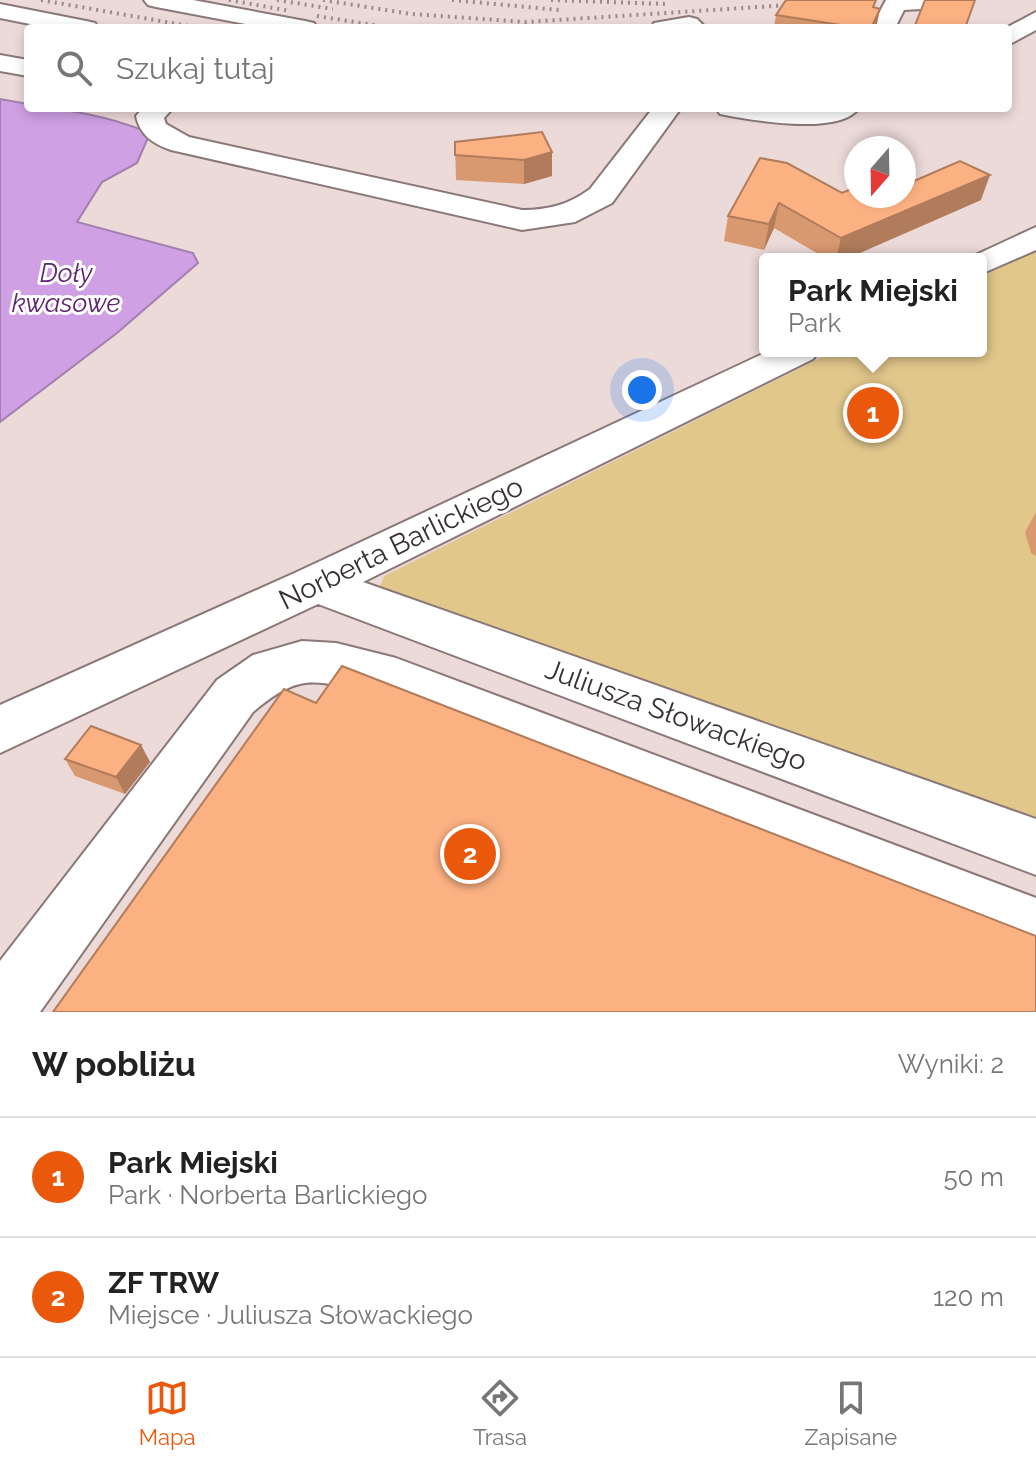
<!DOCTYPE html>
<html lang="pl">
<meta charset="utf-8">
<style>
:root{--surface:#fff;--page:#f6f6f6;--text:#222;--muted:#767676;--line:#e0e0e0;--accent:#ea580c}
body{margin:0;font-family:Raleway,sans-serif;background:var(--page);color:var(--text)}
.compass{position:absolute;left:844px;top:136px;width:72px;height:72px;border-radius:50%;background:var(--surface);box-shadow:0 4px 12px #0003;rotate:200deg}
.you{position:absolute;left:642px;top:390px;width:28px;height:28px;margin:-20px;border:6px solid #fff;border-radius:50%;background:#1a73e8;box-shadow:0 0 0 12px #1a73e833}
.badge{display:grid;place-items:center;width:52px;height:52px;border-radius:50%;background:var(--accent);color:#fff;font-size:26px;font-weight:700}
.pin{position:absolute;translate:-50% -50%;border:4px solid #fff;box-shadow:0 2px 8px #0006}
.popup{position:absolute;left:759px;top:253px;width:228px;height:104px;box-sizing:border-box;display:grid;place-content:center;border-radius:8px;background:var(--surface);filter:drop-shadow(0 2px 6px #0005);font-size:26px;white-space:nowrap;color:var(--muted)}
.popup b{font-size:30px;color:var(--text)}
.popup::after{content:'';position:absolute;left:50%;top:100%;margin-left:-16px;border:16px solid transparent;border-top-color:var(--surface)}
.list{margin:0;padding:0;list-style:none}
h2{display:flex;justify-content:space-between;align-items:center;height:104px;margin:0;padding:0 32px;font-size:34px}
h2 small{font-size:26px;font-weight:400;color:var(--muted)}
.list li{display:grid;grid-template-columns:52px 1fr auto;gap:24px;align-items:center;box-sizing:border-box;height:120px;padding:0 32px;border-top:2px solid var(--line)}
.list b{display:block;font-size:30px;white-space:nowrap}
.list p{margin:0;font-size:26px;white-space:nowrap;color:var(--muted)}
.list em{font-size:26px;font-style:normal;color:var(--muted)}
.icon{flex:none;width:44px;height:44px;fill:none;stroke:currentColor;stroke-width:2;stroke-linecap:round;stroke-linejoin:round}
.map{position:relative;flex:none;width:1036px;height:1012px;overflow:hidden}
.search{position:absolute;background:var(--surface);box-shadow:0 4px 12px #0003;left:24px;right:24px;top:24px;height:88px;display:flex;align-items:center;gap:20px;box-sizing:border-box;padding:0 28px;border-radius:8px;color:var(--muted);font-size:30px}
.sheet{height:344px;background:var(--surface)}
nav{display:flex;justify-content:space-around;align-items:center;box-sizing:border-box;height:112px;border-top:2px solid var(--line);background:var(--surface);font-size:22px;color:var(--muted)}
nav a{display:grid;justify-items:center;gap:4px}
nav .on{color:var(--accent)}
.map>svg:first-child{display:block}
.green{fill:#e2c78b}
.water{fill:#cfa0e4;stroke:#a27fae;stroke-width:2}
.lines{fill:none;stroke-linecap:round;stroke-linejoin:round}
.minor-casing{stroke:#897877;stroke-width:4}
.minor{fill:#fff;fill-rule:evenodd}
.rail{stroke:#978a8a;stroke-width:4;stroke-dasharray:2 5;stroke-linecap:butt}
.wall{fill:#d89870}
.shaded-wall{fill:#b07c5b}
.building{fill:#fbb182;stroke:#b07c5b;stroke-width:2}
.labels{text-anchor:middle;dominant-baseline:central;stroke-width:6;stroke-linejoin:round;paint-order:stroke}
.far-water-label{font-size:26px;font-style:italic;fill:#5e2574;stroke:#fff}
.street-label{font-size:28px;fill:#383131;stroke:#fff}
</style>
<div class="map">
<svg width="1036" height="1012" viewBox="0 0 1036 1012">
<rect width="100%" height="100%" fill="#ecdad9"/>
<path class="green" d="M1036 250V823L380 587 384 576 834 351H981V277Z"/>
<path class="water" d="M0 99 28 104V108C71 108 110 117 150 133L137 163 102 182 77 222 193 253 198 263 117 333 0 422Z"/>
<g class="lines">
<defs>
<path id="minor" d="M144 0H193L305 21 314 23 317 28H267L156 7 148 5Z
M886 0H968L964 5 956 7 904 10 895 28H871Z
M0 4 86 21 95 23 98 28H50L0 18Z
M1036 12V30L1008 45 1006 28Z
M689 17 697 19 706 28H651L654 23Z
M0 55 28 60V76L0 71Z
M143 108H173L164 118 166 124 189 137 522 210C548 210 568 205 590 189L653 108H681L612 203 575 222 522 230 171 150C153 144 140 135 136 116Z
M716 108H859C840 135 758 121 730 116L720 114Z
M1036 227V250L981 274V259H967Z
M769 351H819L813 359 363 582 1036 819V875L318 604 0 753V705L299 571Z
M302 641 336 643 396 658 1036 898V960L372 693C315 681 301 671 253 712L40 1012H0V961L217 680 253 655Z"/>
</defs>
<use href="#minor" class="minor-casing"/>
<use href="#minor" class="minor"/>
<path class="rail" d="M41 0 200 28
M229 0 290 11
M277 0 333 9
M323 0 411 14 526 22 805 4
M452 0 559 10
M551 0 667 4
M317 16 392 28
M771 108 783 110"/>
</g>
<path class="wall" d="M875 8 880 9 876 28H774L776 15Z
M542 132 552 176 524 184 456 180 455 142Z
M787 163 842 193 907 184 981 200 846 259H827L774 228 764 250 724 241 728 216Z
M1036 512V556L1031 553 1025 532Z
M141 745 150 762 125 794 75 776 65 759Z"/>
<path class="shaded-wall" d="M880 9 876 28H871Z
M552 152V176L524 184V160Z
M990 175 981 200 846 259H836L841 238Z
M779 203 774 228 764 250 769 224Z
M141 745 150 762 125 794 116 777Z"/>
<path class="building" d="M786 0H876L873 7 880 9 871 28H860L776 15Z
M925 0H975L965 28H914Z
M542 132 552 152 524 160 455 155V142Z
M760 158 787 163 842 193 856 187V196H904V182L907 184 960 161 990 175 841 238 779 203 769 224 728 216Z
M342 666 1036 936V1012H53L284 689 316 703Z
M91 726 141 745 116 777 65 759Z"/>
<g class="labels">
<g class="far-water-label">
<text x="66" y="273">Doły<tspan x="66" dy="30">kwasowe</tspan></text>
</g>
<g class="street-label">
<text transform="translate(401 543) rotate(-26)">Norberta Barlickiego</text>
<text transform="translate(676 715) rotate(20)">Juliusza Słowackiego</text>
</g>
</g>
</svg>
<svg class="compass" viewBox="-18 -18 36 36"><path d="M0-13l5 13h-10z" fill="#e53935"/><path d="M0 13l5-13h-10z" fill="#767676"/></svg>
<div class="you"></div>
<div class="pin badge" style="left:873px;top:413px">1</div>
<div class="popup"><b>Park Miejski</b>Park</div>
<div class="pin badge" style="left:470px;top:854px">2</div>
<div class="search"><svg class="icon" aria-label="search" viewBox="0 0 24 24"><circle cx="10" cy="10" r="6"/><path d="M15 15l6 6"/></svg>Szukaj tutaj</div>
</div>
<section class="sheet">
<h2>W pobliżu<small>Wyniki: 2</small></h2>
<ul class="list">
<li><span class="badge">1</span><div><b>Park Miejski</b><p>Park · Norberta Barlickiego</p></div><em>50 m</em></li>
<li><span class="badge">2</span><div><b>ZF TRW</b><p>Miejsce · Juliusza Słowackiego</p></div><em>120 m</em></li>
</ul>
</section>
<nav>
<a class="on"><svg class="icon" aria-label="map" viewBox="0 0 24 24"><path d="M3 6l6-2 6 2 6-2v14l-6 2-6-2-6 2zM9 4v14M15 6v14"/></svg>Mapa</a>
<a><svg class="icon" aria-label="directions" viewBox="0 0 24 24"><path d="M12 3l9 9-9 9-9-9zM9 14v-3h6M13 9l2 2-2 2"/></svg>Trasa</a>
<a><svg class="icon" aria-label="saved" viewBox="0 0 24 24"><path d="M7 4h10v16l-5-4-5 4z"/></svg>Zapisane</a>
</nav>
